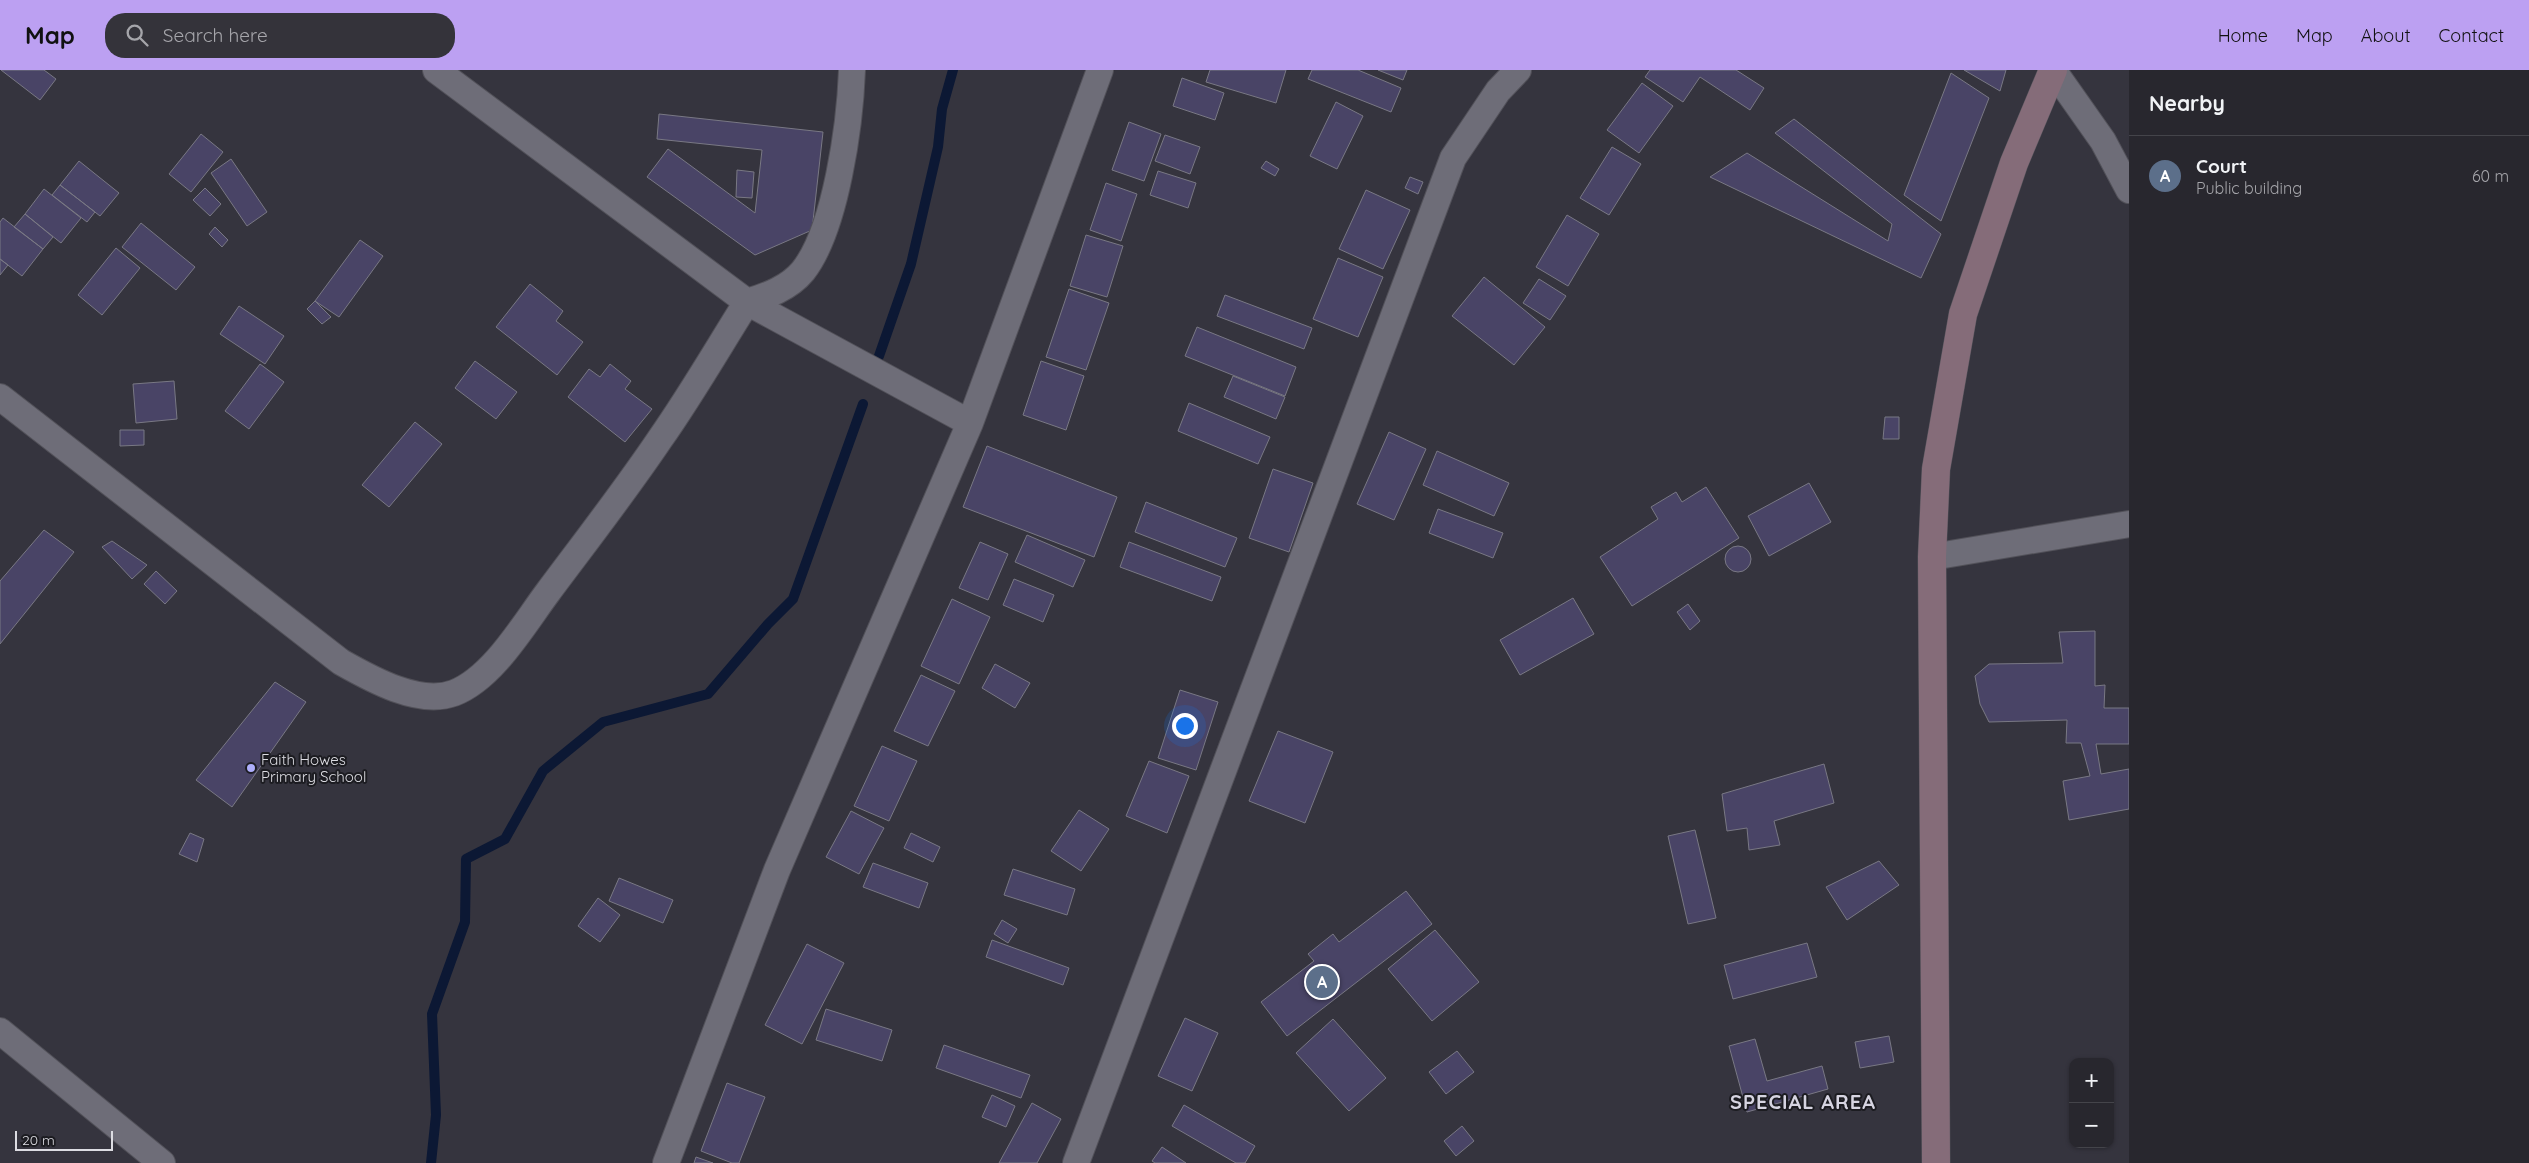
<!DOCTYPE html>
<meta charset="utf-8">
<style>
:root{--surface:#28272e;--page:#34333a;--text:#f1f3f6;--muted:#a5a5aa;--line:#44444a;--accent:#bca0f2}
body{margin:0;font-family:Quicksand,sans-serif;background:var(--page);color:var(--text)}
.controls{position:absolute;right:15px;bottom:15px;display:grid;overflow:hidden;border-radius:10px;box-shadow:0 1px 4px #0004}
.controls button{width:45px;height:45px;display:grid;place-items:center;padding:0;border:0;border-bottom:1px solid var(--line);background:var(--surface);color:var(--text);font:25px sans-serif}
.scale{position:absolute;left:15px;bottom:12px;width:98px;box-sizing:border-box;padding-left:5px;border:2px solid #dcdce2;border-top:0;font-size:14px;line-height:18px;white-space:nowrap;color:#dcdce2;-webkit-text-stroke:4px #1c1c21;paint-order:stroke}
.you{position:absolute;left:1184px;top:655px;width:18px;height:18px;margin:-12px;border:4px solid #fff;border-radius:50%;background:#1a73e8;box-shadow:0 0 0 8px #1a73e833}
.badge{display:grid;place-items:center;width:32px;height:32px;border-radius:50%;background:var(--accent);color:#fff;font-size:16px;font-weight:700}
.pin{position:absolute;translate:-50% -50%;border:2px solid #fff;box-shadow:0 1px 5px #0006}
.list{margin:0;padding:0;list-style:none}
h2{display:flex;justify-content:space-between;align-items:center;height:65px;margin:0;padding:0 20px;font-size:21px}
h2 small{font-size:16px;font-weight:400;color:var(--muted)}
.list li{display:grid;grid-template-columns:32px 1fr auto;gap:15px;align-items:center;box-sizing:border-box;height:80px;padding:0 20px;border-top:1px solid var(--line)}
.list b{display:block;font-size:19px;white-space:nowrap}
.list p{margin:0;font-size:16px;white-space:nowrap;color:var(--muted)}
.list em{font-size:16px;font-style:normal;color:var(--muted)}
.icon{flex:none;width:28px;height:28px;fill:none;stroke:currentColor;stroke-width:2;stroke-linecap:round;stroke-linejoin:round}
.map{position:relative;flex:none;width:2129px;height:1093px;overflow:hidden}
header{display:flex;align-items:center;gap:30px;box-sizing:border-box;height:70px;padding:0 25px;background:var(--accent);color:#111}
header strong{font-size:24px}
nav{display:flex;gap:28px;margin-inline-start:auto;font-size:18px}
.search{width:350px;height:45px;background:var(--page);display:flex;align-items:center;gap:12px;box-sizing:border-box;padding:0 18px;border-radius:20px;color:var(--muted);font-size:19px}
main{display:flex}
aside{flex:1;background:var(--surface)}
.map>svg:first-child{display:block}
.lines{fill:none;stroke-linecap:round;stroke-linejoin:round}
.stream{stroke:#0c1834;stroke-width:10}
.building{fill:#494466;stroke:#797884}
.street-casing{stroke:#525159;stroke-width:28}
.secondary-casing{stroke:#525159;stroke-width:29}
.street{stroke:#6e6d78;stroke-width:26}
.secondary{stroke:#856c79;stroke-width:28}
.poi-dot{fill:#aeaefb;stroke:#1c1c21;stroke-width:2}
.labels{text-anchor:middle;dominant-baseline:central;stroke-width:4;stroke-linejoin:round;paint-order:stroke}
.poi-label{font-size:15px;fill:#dcdce2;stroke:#1c1c21;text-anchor:start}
.district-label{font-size:20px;font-weight:bold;letter-spacing:1px;fill:#d6d4e1;stroke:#1c1c21}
</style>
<header>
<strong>Map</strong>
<div class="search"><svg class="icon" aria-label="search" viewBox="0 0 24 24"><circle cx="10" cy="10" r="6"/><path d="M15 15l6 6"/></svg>Search here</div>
<nav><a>Home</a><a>Map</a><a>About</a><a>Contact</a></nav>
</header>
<main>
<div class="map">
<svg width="2129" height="1093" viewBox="0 0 2129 1093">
<rect width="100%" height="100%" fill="#35343e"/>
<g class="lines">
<path class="stream" d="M879 286 911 194 938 77 942 39 953 0
M431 1093 436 1045 432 944 465 852 466 789 505 769 543 701 603 652 708 624 768 554 793 529 863 334"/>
</g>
<path class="building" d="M1 0H44L56 9 40 30Z
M1210 0H1286L1276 33 1206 12Z
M1312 0H1358L1401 18 1391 42 1308 9Z
M1378 0H1407L1403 10Z
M1650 0H1736L1764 18 1750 40 1700 7 1683 32 1645 7Z
M1964 0H2006L2000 21Z
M1951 3 1989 28 1941 151 1904 125Z
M1182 8 1224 23 1215 50 1173 36Z
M1642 13 1673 36 1639 83 1607 60Z
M1336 32 1363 46 1337 99 1310 86Z
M659 44 823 62 812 160 755 185 647 107 668 79 755 143 762 80 657 69Z
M1794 49 1941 164 1921 208 1710 107 1747 83 1888 171 1892 154 1775 63Z
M1129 52 1161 64 1144 111 1112 100Z
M201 64 223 82 191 122 169 104Z
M1165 65 1200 77 1190 104 1155 91Z
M1612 77 1641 94 1609 145 1580 128Z
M231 89 267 142 247 156 211 103Z
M79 91 119 123 100 146 60 115Z
M1266 91 1279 99 1275 106 1261 98Z
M737 100 754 102 752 128 736 127Z
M1158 101 1196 113 1188 138 1150 125Z
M1410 107 1423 112 1418 124 1405 118Z
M1106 113 1137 124 1121 171 1090 160Z
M60 115 95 142 87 152 52 125Z
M205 118 221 134 210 146 193 130Z
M44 119 81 148 61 173 25 144Z
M1366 120 1410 140 1383 199 1339 179Z
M25 144 53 167 43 179 14 157Z
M1567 145 1599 164 1568 216 1536 197Z
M3 148 43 179 22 206 0 189V152Z
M141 153 195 197 176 220 122 177Z
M215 157 228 170 222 177 209 164Z
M1086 165 1123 176 1107 227 1070 216Z
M360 170 383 186 339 247 315 231Z
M116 178 140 198 102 245 78 225Z
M1338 188 1383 207 1358 267 1313 249Z
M0 189 8 195 0 205Z
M1484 207 1545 257 1514 295 1452 246Z
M1539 209 1566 226 1550 250 1523 233Z
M530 214 563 241 556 251 583 272 557 305 496 257Z
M1069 219 1109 233 1086 300 1046 287Z
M1225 225 1312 258 1304 279 1217 246Z
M315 231 331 247 322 254 307 239Z
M239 236 284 266 265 294 220 264Z
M1197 257 1296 297 1285 326 1185 286Z
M475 291 517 322 496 349 455 318Z
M1041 291 1084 306 1066 360 1023 345Z
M260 294 284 312 249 359 225 341Z
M610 294 631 311 625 319 652 339 625 372 568 327 589 299 600 307Z
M1233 306 1285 327 1276 349 1224 327Z
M174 311 177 349 136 353 133 314Z
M1189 333 1270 367 1258 394 1178 361Z
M1885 347H1899V369H1883Z
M415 352 442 374 389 437 362 415Z
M120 360H144V375L120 376Z
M1389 362 1426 379 1394 450 1357 434Z
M987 376 1117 427 1094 487 963 437Z
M1437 381 1509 413 1494 446 1423 415Z
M1273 399 1313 413 1289 482 1249 468Z
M1809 413 1831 452 1769 486 1748 446Z
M1706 417 1739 468 1632 536 1600 487 1658 449 1651 437 1676 422 1682 432Z
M1146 432 1237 468 1225 497 1135 462Z
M1438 439 1503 463 1493 488 1429 463Z
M44 460 74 482 0 574V511Z
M1027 465 1085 490 1073 517 1015 492Z
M112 471 147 495 132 509 102 477Z
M980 472 1008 484 988 530 959 518Z
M1129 472 1221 507 1212 531 1120 497Z
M1725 489a13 13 0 1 1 26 0a13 13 0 1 1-26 0Z
M156 501 177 521 165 534 144 514Z
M1014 509 1054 525 1043 552 1003 535Z
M1573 528 1594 564 1520 605 1500 570Z
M952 529 990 547 959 614 921 596Z
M1688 534 1700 551 1690 560 1677 542Z
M2095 561V616L2105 615 2104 638H2129V674H2096L2101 704 2129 699V739L2069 750 2063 711 2090 706 2081 673H2066L2067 650 1989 652 1980 634 1975 606 1989 594 2063 593 2059 562Z
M995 594 1030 613 1015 638 982 618Z
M921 605 955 621 928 676 894 661Z
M275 612 306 632 232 737 196 710Z
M1180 620 1218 632 1196 700 1158 688Z
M1278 661 1333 682 1305 753 1249 731Z
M882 676 917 691 889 751 854 736Z
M1149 691 1189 706 1167 763 1126 746Z
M1824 694 1834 733 1774 751 1780 775 1749 780 1747 758 1727 761 1722 724Z
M1079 740 1109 759 1081 801 1051 781Z
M851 741 884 758 859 804 826 787Z
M1695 760 1716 848 1688 854 1668 766Z
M190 763 204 769 197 792 179 784Z
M911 763 940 777 933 792 904 778Z
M1879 791 1899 815 1847 850 1826 817Z
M873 793 928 813 919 838 863 817Z
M1013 799 1075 819 1067 845 1004 825Z
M619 808 673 830 663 853 609 831Z
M1406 821 1432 854 1287 966 1261 932 1314 891 1308 884 1333 864 1339 872Z
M598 828 620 845 600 872 578 856Z
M1002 850 1017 859 1008 873 994 864Z
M1435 860 1479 912 1432 951 1388 899Z
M992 870 1069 898 1063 915 986 887Z
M1807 873 1817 907 1733 929 1724 895Z
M807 874 844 893 802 974 765 955Z
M826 939 892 960 882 991 816 970Z
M1185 948 1218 963 1192 1021 1158 1006Z
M1333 949 1386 1008 1349 1041 1296 983Z
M1889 966 1894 992 1860 998 1855 972Z
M1755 969 1767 1011 1822 996 1828 1019 1747 1042 1729 976Z
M944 975 1030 1005 1021 1028 936 998Z
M1457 981 1474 1002 1446 1024 1429 1002Z
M727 1013 765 1027 739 1093H732L701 1081Z
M992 1025 1015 1036 1006 1057 982 1047Z
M1032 1033 1061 1049 1037 1093H999Z
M1184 1035 1255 1076 1245 1093H1236L1172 1056Z
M1462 1056 1474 1071 1456 1086 1444 1071Z
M1162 1077 1186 1093H1155L1152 1091Z
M696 1087 713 1093H694Z"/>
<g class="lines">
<defs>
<path id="street" d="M436 0 747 232 970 353
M2053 0 2103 71 2129 120
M0 327 341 592C371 609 419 636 454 623 493 608 524 554 548 522 586 471 625 421 660 369 691 325 718 278 747 232 767 226 789 218 803 201 836 159 850 54 852 0
M1932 487 2129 454
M0 961 162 1093
M666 1093 777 800 970 353 1100 0
M1076 1093 1453 88 1498 21 1518 0"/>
<path id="secondary" d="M1936 1093 1932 487 1936 399 1963 244 2014 93 2053 0"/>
</defs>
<use href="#street" class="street-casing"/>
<use href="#secondary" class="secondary-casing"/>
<use href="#street" class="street"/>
<use href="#secondary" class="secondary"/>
</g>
<circle class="poi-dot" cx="251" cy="698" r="5"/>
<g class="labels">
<g class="poi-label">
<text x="261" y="689">Faith Howes<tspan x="261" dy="17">Primary School</tspan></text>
</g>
<g class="district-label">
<text x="1803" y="1031">SPECIAL AREA</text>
</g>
</g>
</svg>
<div class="controls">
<button>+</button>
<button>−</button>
</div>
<div class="scale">20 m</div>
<div class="you"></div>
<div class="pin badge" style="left:1322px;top:912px;background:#5c6f8a">A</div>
</div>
<aside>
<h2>Nearby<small></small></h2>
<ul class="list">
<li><span class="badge" style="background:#5c6f8a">A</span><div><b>Court</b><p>Public building</p></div><em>60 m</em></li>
</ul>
</aside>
</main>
